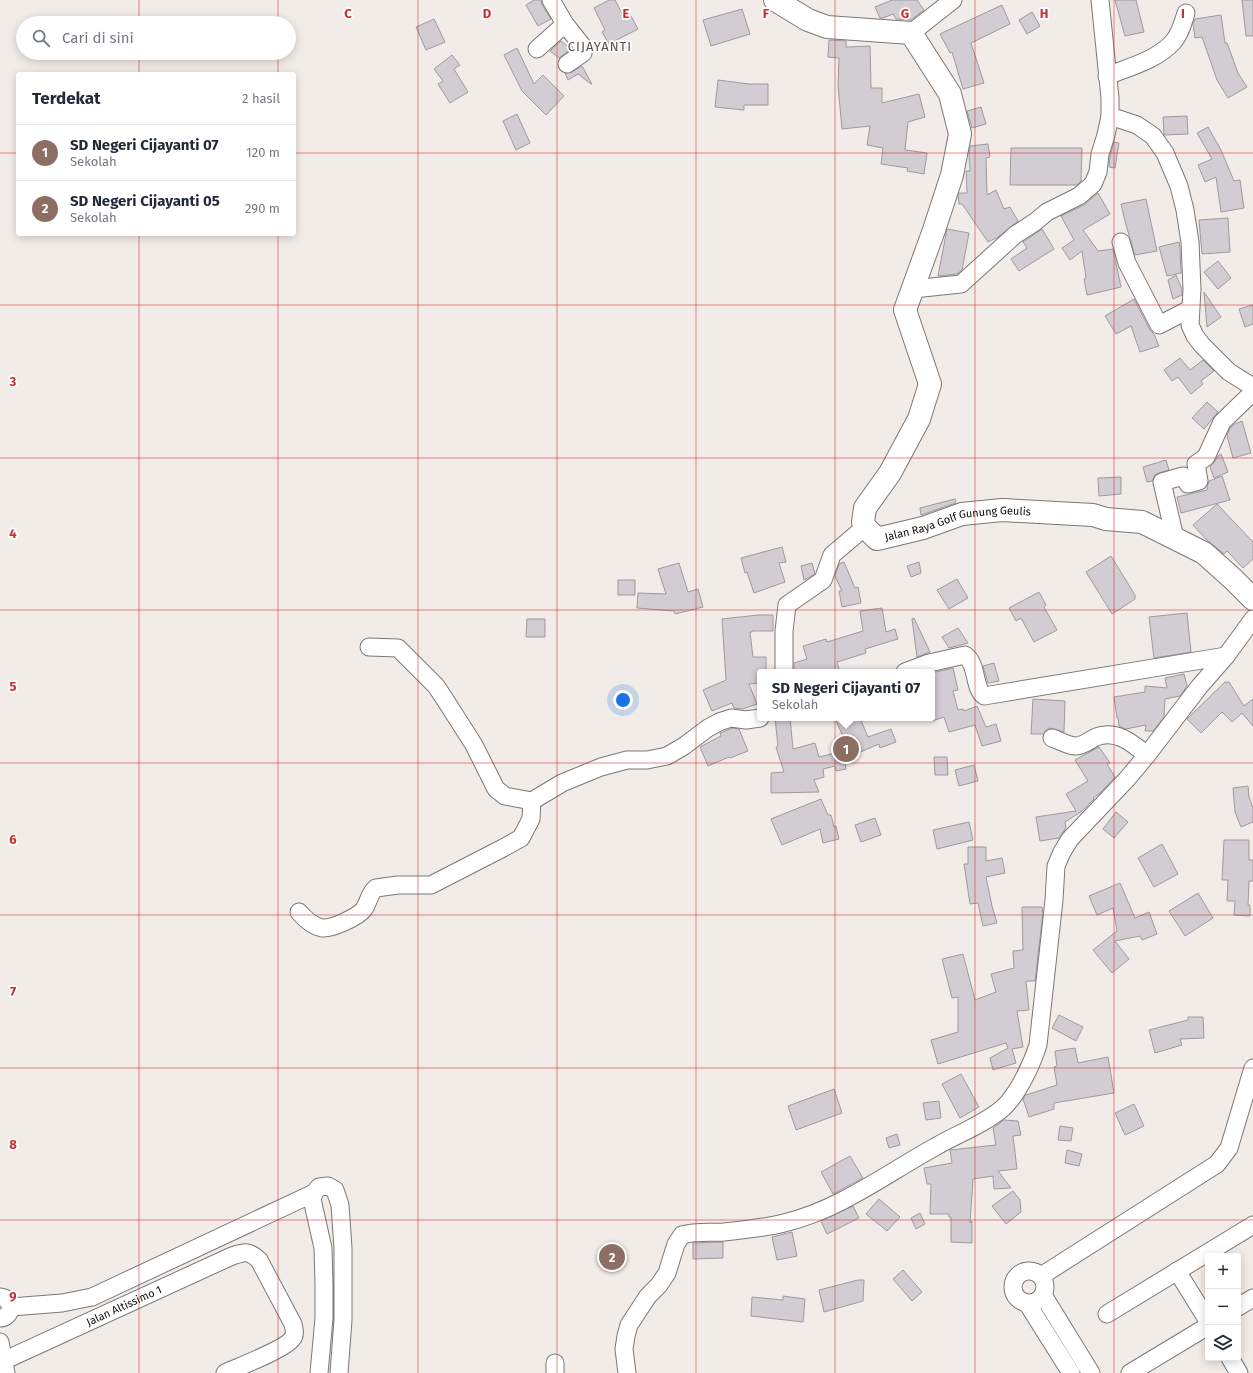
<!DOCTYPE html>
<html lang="id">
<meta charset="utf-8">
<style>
:root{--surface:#fff;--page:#f6f6f7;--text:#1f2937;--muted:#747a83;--line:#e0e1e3;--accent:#1a73e8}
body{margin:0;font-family:"Fira Sans",sans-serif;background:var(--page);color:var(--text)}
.controls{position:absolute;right:12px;bottom:12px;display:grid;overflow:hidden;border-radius:4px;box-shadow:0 2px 10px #0003}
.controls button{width:36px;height:36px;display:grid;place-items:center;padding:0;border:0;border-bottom:1px solid var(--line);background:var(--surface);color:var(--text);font:20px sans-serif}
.you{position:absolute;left:623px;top:700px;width:14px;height:14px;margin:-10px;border:3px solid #fff;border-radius:50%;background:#1a73e8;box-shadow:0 0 0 6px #1a73e833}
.badge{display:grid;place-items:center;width:26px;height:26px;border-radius:50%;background:var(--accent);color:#fff;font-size:13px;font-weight:700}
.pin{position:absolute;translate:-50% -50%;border:2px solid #fff;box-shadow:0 1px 4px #0006}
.popup{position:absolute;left:757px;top:669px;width:178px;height:52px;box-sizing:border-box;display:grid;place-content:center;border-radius:4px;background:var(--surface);filter:drop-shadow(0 1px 3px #0005);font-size:13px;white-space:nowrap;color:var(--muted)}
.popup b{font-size:15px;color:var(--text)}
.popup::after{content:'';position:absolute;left:50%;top:100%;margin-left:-8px;border:8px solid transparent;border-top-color:var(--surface)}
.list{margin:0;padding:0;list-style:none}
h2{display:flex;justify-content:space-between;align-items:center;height:52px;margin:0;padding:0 16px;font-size:17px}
h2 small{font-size:13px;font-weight:400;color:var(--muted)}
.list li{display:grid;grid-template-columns:26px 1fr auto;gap:12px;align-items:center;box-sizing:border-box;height:56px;padding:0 16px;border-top:1px solid var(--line)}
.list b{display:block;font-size:15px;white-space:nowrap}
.list p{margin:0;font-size:13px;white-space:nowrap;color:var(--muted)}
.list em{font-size:13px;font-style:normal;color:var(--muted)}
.icon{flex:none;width:22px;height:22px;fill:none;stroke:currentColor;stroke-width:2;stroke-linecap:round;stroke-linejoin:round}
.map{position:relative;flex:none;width:1253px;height:1373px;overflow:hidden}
.search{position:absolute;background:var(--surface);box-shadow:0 2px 10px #0003;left:16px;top:16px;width:280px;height:44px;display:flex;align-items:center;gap:10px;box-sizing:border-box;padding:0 14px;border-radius:22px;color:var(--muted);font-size:15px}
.panel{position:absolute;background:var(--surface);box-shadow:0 2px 10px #0003;left:16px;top:72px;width:280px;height:164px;border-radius:4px}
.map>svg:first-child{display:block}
.building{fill:#d1cdd3;stroke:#9d999e}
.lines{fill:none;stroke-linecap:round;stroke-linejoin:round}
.minor-casing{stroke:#7c7773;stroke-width:19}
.major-casing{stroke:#7c7773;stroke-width:24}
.minor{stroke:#fff;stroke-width:17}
.major{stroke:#fff;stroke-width:22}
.grid{fill:none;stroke:#d62828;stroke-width:1;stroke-opacity:0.55}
.labels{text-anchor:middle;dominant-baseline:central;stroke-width:3.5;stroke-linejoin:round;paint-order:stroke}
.street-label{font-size:11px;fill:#0e0c0b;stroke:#fff}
.quarter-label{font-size:13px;letter-spacing:1px;fill:#544f4b;stroke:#fff}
.grid-label{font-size:13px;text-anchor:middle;font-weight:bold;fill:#d62828;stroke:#fff;stroke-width:3.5;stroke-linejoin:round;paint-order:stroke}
</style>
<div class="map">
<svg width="1253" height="1373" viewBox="0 0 1253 1373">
<rect width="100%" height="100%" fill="#f2ece8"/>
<path class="building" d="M534 0H541L542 5 551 19 538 26 526 5Z
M609 0H615L625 19 631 16 638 29 609 44 602 32 605 30 594 8Z
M892 0H917L924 10 911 20 896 19 893 14 883 18H880L875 7Z
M1115 0H1136L1144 32 1125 36Z
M1242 0H1253V36H1246Z
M1002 5 1010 24 971 43 984 83 963 89 952 52 950 53 940 34Z
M742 9 750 34 711 46 703 20Z
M1032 12 1040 26 1027 34 1019 20Z
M1221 15 1225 43H1227L1238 73 1247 87 1228 98 1217 80 1202 37 1195 38 1193 24 1195 19Z
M434 19 445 42 426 50 416 27Z
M829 40 846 41V47L870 46 871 88H882V103L919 94 925 117 908 122 905 150 927 153 924 174 907 171 908 168 881 164 883 148 867 145 870 126 842 129 838 85 839 58 828 57Z
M561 41 571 49 559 58 550 51Z
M517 48 534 84 543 75 564 96 546 115 522 91 504 55Z
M452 55 460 65 454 69 468 92 450 103 438 84 443 81 434 69Z
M582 66 592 84H591L578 74 568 80 565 73 572 72Z
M718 80 749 84H768V105H744V110L715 107Z
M981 107 986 124 972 128 967 111Z
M517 114 530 143 516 150 503 121Z
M1187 116 1188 134 1164 135 1163 117Z
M1208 127 1221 150 1234 181 1240 180 1244 208 1221 212 1216 177 1205 182 1198 165 1212 159 1197 133Z
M1114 142 1119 143 1115 168 1109 167 1110 156Z
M988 144 990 157 986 158 987 195 996 190 1004 209 1010 207 1018 221 998 237 988 242 962 204H959L958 195 959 193H967L966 171H970L969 155 970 146Z
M1011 148H1082L1081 181 1077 185H1010Z
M1098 193 1110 214 1083 230 1098 251 1113 249 1121 287 1087 295 1084 279 1086 278 1082 251 1070 260 1062 248 1074 240 1061 216 1084 205Z
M1146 199 1157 251 1135 255 1126 225 1121 204Z
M1228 218 1230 252 1202 254 1199 220Z
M947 229 969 233 962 270 957 274 938 276Z
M1042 229 1054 249 1019 271 1011 259 1027 248 1023 242Z
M1179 242 1180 249 1181 273 1167 276 1159 247Z
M1218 261 1231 278 1218 289 1204 272Z
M1176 275 1182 289V295L1173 299 1168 280Z
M1204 292 1221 317 1207 327Z
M1134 299 1150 330 1154 334 1159 346 1140 352 1131 326 1116 334 1105 316Z
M1253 305V324L1245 327 1239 309Z
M1180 358 1190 370 1203 360 1214 371 1201 381 1203 384 1191 394 1178 377 1172 381 1164 370Z
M1207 402 1218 412 1204 429 1192 418Z
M1242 421 1251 453 1233 458 1227 436 1230 428 1235 424Z
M1221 454 1228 472 1214 478 1210 467 1215 461 1218 456Z
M1166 460 1169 470 1159 473 1155 475 1152 481 1147 482 1143 467Z
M1222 476 1230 500 1181 513 1177 497 1207 490V487L1209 481Z
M1121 477V494L1099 496 1098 478Z
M955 499 956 503 921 515 920 508Z
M1217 504 1253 542V559L1243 568 1227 551 1224 554 1207 540 1193 525Z
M782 547 786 562 779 563 785 582 754 593 747 572 745 573 741 558Z
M1111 556 1135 595V599L1112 614 1086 572Z
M844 562 855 588 858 587 861 603 842 607 839 591H842L835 576 839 564Z
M919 562 921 573 911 577 907 566Z
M679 563 688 592 698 589 703 607 675 614 674 611 637 608 638 593 666 594 658 569Z
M812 563 815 574 804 580 801 566Z
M957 579 968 598 949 609 937 590Z
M618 580H635V595H618Z
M1039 592 1046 605 1044 607 1057 630 1034 642 1021 618 1016 621 1009 608Z
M882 608 886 632 895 629 898 639 865 649 866 653 837 662 840 672H794V663L807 659 803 646 826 639 827 642 863 631 860 611Z
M1187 613 1191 652 1154 658 1149 617Z
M758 615H773V631H752V632H750L753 657H766V672H760V683L749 684 757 704 743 709 734 708 732 703 712 711 703 690 726 680 722 619Z
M914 618 930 652 917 657 912 619Z
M527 619H545V637H526Z
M958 628 968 643 949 648 942 637Z
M994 663 999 681 988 683 983 666Z
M953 668 958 690 953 691 958 710 963 709 964 711 977 706 986 727 996 724 1001 741 982 746 975 725 949 732 944 717 932 721V673Z
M1184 674 1187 686 1180 696 1165 699 1164 717 1153 731H1145L1146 725 1126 729 1119 726 1118 718H1117L1114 697 1145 692V686L1167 688 1165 678Z
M1225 682H1229L1244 706 1253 699V726L1242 713 1232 722 1222 712 1201 733 1187 719Z
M1033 699 1065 701 1064 732 1050 728 1046 730 1043 734H1031Z
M775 718H790L793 749 815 743 819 757 843 751 846 769 836 771 835 766 823 769 824 777 814 780 819 792 771 793V773L784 772 776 747 778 746Z
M835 718H860L868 737 891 729 896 742 880 748 879 744 851 756Z
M733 728 739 729 748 751 730 758 729 757 708 766 700 747 721 736 720 733Z
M1099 747 1110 763 1107 764 1115 777 1100 793 1093 798 1094 799 1082 811 1065 822 1066 828 1059 838 1040 841 1036 817 1076 811 1066 794 1088 781 1075 760Z
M934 757H947L948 775H935Z
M974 765 978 781 959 786 955 770Z
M1248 786 1249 797 1253 808V822L1241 827 1235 812 1233 788Z
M821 799 828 815H831L834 827 836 826 839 839 823 843 820 829 782 845 771 819Z
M1116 812 1128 822 1114 838 1103 829Z
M875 818 881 835 861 842 855 825Z
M969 822 973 840 937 849 933 830Z
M1224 840H1249V860H1253V881H1249L1248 905H1250V916L1234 915 1235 901H1227L1228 880H1222Z
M1162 844 1178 874 1154 887 1138 858Z
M968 847H986V861L1002 858 1005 873 986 877 992 906 997 923 983 926 978 903 970 904 964 864H968Z
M1120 883 1135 918 1149 912 1157 934 1142 940 1140 936 1115 941 1129 959 1112 973 1093 950 1117 931 1113 908 1097 915 1089 896Z
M1198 893 1213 918 1185 936 1169 911Z
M1022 907H1042L1043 913 1035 981H1026L1029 1010 1017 1011 1023 1047 1012 1049 1016 1063 993 1070 990 1058 1008 1048 1006 1043 938 1064 931 1040 958 1032V997L952 998 942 959 963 954 975 1000 996 992 991 974 1014 968 1013 951 1023 950Z
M1059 1015 1083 1027 1076 1041 1052 1028Z
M1188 1017H1203L1204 1038 1180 1039 1182 1045 1155 1053 1149 1030 1188 1020Z
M1075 1048 1078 1063 1108 1057 1114 1093 1054 1103V1109L1029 1117 1023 1099 1026 1095 1057 1085 1054 1067 1057 1066 1055 1051Z
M961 1074 979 1107 960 1118 942 1084Z
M834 1089 842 1113 796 1130 788 1106Z
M939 1101 941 1118 926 1120 923 1103Z
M1134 1104 1144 1126 1125 1135 1115 1113Z
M1004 1120 1018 1121 1021 1135 1013 1136 1017 1169 998 1171 1011 1188 994 1189 993 1176 973 1179 970 1223 972 1221V1243L951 1242V1217H949V1214H930L931 1184H927L924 1168 952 1163 950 1150 996 1145 993 1128Z
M1060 1126 1073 1128 1071 1141 1058 1140Z
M897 1134 900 1145 889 1148 886 1138Z
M1067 1150 1082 1154 1079 1166 1065 1163Z
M850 1156 863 1178 833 1194 821 1172Z
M1013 1191 1020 1200 1021 1212 1006 1224 992 1206Z
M879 1199 900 1217 887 1231 866 1214Z
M853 1206 859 1218 827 1234 821 1221Z
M920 1213 925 1224 916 1229 911 1218Z
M792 1232 797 1256 777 1260 772 1237Z
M723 1242V1258L693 1259V1243Z
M903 1270 922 1292 912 1301 893 1279Z
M858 1280H864L863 1301 824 1312 819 1290Z
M783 1296 805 1299 803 1322 751 1316 752 1297 783 1300Z"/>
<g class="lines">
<defs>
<g id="minor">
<path d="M551 0 565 24 584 48 583 53 567 64"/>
<path d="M911 33 953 0"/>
<path d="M537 49 565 24"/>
<path d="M1107 76C1129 67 1157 60 1173 42 1180 34 1183 23 1186 13"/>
<path d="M1110 116 1137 125 1153 136 1165 153 1179 186 1185 210 1190 242 1192 289 1190 325 1195 336 1202 345 1229 372 1253 387"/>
<path d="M1121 242 1127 263 1159 325 1190 309"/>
<path d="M913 289 961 284 1015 235 1035 222 1047 212 1079 196 1093 184 1098 172 1100 154 1106 135 1110 116V98L1100 0"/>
<path d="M1175 538 1162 482 1183 476 1188 484 1199 481 1196 464 1206 457 1222 422 1253 392"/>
<path d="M369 647 398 648 436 686 444 698 474 745 496 789 505 796 532 801"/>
<path d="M784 672V631L787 605 823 580 832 555 865 527"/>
<path d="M905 672 929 663 965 655C978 664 973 687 984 696L1226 656"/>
<path d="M1052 738C1059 740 1068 746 1076 746 1083 746 1090 740 1096 737 1116 729 1132 743 1147 755"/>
<path d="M299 912C304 918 313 926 322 928 332 929 358 917 364 909 369 902 369 893 376 888L398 885H431L503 848 521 838 531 819 532 801 562 783 601 767 627 760H647L667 756 684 746 708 728 719 722 731 718 746 720 760 718"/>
<circle cx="1029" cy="1287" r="16"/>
<path d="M1177 1271 1208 1321"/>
<path d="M1041 1276 1217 1164 1229 1148 1253 1068"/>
<path d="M1043 1295 1091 1373"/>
<path d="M0 1297C14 1298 13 1318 0 1318"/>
<path d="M1027 1303 1071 1373"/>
<path d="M11 1307 62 1303 92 1297 314 1193"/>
<path d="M1238 1307 1253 1298"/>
<path d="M1107 1314 1253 1225"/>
<path d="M0 1342 6 1373"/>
<path d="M1230 1358 1239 1373"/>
<path id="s1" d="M3 1361 232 1256C245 1252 248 1250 259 1260L293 1324C294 1329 296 1335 292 1339 285 1349 238 1367 225 1373"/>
<path d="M319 1373 324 1318V1285L323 1248 312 1199 314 1193 319 1187 328 1186 335 1190 340 1205 343 1248V1320L339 1373"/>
<path d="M555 1373V1363"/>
<path d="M627 1373 624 1349 626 1336 629 1325 648 1296 659 1285 667 1273 676 1244 682 1235C696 1231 710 1233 724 1232 744 1230 764 1228 784 1223 839 1210 886 1174 935 1147 957 1134 983 1125 1003 1108 1018 1094 1032 1064 1038 1045L1054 900 1056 866 1062 852 1070 839 1127 779 1147 755 1199 687 1226 656 1253 619"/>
<path d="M1130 1373 1208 1326"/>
</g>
<g id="major">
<path id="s2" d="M775 0 808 20 827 27 911 33 950 94 960 134 952 175 934 230 905 310 930 384 919 419 890 473 865 508 863 522 865 527 877 539 923 528 962 514 1002 510 1093 515 1106 519 1142 522 1204 553 1233 579 1253 599"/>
</g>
</defs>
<use href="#minor" class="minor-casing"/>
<use href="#major" class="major-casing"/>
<use href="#minor" class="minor"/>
<use href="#major" class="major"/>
</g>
<path class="grid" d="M139 0V23M278 0V23M418 0V1373M557 0V1373M696 0V1373M835 0V1373M975 0V1373M1114 0V1373M139 53V74M278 53V74M0 153H18M294 153H1253M139 234V1373M278 234V1373M0 305H1253M0 458H1253M0 610H1253M0 763H1253M0 915H1253M0 1068H1253M0 1220H1253"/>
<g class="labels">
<g class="street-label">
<text stroke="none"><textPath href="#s2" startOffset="780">Jalan Raya Golf Gunung Geulis</textPath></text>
<text stroke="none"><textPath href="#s1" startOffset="133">Jalan Altissimo 1</textPath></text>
</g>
<g class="quarter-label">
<text x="600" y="46">CIJAYANTI</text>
</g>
</g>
<g class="grid-label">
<text x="348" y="18">C</text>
<text x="487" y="18">D</text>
<text x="626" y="18">E</text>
<text x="766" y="18">F</text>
<text x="905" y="18">G</text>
<text x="1044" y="18">H</text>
<text x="1183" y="18">I</text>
<text x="13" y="386">3</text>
<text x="13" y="538">4</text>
<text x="13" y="691">5</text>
<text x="13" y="844">6</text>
<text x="13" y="996">7</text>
<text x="13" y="1149">8</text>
<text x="13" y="1301">9</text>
</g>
</svg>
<div class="controls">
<button>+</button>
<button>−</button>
<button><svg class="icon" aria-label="layers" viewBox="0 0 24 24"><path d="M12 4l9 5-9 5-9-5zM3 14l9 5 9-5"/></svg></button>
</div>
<div class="you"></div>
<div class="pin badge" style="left:846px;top:749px;background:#8d6e63">1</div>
<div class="popup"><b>SD Negeri Cijayanti 07</b>Sekolah</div>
<div class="pin badge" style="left:612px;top:1257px;background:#8d6e63">2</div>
<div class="search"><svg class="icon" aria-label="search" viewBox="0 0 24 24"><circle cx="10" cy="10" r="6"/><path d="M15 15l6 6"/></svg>Cari di sini</div>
<section class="panel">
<h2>Terdekat<small>2 hasil</small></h2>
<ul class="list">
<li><span class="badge" style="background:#8d6e63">1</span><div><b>SD Negeri Cijayanti 07</b><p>Sekolah</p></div><em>120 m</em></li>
<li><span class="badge" style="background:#8d6e63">2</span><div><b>SD Negeri Cijayanti 05</b><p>Sekolah</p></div><em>290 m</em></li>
</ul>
</section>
</div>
